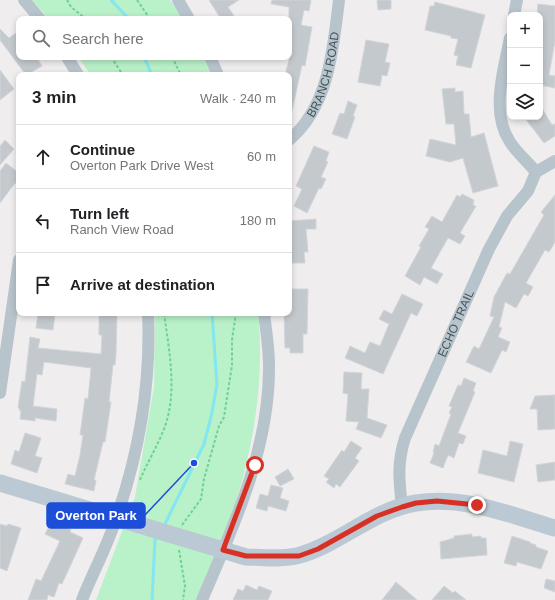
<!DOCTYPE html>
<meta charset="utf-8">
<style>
:root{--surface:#fff;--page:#f2f2f2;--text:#202124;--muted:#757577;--line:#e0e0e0}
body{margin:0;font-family:Arial,sans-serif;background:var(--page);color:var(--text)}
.controls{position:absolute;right:12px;top:12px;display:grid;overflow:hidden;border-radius:8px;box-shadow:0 2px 6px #0003}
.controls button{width:36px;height:36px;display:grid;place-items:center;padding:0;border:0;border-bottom:1px solid var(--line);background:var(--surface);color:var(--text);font:20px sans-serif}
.stop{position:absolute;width:12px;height:12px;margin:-9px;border:3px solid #d93025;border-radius:50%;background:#fff}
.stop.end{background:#d93025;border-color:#fff;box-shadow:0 1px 4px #0008}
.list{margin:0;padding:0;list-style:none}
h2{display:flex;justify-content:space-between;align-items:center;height:52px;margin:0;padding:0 16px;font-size:17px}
h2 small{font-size:13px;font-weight:400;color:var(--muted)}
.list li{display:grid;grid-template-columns:26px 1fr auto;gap:12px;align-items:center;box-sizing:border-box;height:64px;padding:0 16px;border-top:1px solid var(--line)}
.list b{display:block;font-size:15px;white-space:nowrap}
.list p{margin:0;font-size:13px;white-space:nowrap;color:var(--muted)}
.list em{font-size:13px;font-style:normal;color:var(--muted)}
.icon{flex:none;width:22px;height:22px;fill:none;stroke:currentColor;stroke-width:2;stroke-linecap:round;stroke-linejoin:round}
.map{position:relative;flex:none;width:555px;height:600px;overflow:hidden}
.search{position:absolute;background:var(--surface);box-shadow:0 2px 6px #0003;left:16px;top:16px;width:276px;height:44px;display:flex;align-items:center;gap:10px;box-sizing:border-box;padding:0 14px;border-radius:8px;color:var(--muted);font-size:15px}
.panel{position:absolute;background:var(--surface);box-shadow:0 2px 6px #0003;left:16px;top:72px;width:276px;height:244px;border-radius:8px}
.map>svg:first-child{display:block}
.green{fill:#b9f1c8}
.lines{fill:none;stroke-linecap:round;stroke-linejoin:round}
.stream{stroke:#83e6f1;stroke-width:3}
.building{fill:#c4c9ce;stroke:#d1d5da}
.path{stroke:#6fd196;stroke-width:2;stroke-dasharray:3 2;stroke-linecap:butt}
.street{stroke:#b8c4cc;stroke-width:12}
.secondary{stroke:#bac9d3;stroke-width:17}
.route{stroke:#d93025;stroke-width:5}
.labels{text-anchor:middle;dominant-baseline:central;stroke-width:3;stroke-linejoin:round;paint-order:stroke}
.street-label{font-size:12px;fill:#45545c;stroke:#fff}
.leader{fill:none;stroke:#1d4ed8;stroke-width:1.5}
.callout-dot{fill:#1d4ed8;stroke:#fff;stroke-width:1.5}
.callout{fill:#1d4ed8;stroke:#1d4ed8;stroke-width:1.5}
.callout-label{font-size:13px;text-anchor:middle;font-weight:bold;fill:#fff}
</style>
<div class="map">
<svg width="555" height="600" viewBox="0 0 555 600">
<rect width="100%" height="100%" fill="#f0edee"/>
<path class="green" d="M32 0H170L183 19H49Z
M78 57H203L211 75H91Z
M155 313H258C265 382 253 454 230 519 220 546 207 573 196 600H96L135 497 154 387Z"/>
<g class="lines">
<path class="stream" d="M111 0 129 19
M144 57 152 75
M164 526 204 444 211 417 217 385 212 313
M152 600 155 540 158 536"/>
</g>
<path class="building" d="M209 0H239L228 7 236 19H221Z
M272 0H311L309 11 304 10 301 25 312 27 305 66 302 65 292 111H289V75H285L289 60V7L271 4Z
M377 0H391V9L378 10Z
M435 2 485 15 471 68 456 65 458 56 454 55 458 39 451 38V36L425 30 430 6H434Z
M538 4 555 6V41L549 75 555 76V88L540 85V15H537Z
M0 29 9 38 19 31V57H36L42 66 26 75 0 40Z
M366 40 389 44 385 62 390 63 387 76 382 75 380 86 358 82Z
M0 70 14 89 0 100Z
M455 88V92L463 91 464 114H469L471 137 484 133 498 186 473 193 463 158 450 162 426 156 430 139 456 145 454 124H446L442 89Z
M348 101 357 105 353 116 355 117 347 139 332 134 340 113 344 114Z
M540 105 552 125 555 124V136L544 143 524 117H540Z
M5 140 14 149 0 165V146Z
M314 146 329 152 326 161 328 162 321 177 326 179 321 189 319 188 307 213 294 206 302 189 296 186Z
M6 163 19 173V186L15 183 0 203V171Z
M462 194 474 200 473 205 476 206 460 233 465 236 460 244 448 238 431 268 443 274 437 284 424 277 420 285 405 276 421 247 419 246 429 229 425 227 432 216 442 222 457 195 460 197Z
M555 195V242L549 252 545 250 526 283 533 287 528 296 524 294 516 308 505 302 499 327 502 328 498 337 510 342 506 352 502 350 491 373 466 362 474 346 479 349 494 317 490 316 494 297 507 273 510 274 544 215 541 212Z
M316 219V229H306L308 252H304L305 263H290L289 221Z
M290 289H308L307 334H303V353H290V348H285L284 313H289Z
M402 294 423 304 417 316 411 313 383 374 345 358 350 346 365 353 370 342 380 346 389 324 379 319 384 310 392 314Z
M38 313H55L53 330 36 328Z
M99 313H117L116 355 115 365H113L109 402H111L105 442H103L94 480H96L94 491 65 484 68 474 75 476 80 455 83 435H80L85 398 88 399 91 368 44 362 42 375 37 374 33 406 57 409 56 421 35 418V421L20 419 21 412 18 407 22 381 25 382 30 337 40 339 38 348 101 354 102 335H99Z
M344 372 362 373 361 389H369L367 418 387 425 381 438 356 429 359 422 346 421 348 394 343 393Z
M464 378 476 383 473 391 475 392 458 433 466 436 463 444 459 443 454 458 448 455 443 468 430 463 434 453 433 452 435 444 439 446 451 414 449 413 452 407 449 406 458 385 461 386Z
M555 395V429L538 430 537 409H530L535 396Z
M25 433 41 438 35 456 42 458 37 473 11 464 15 450 19 452Z
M351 441 362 448 355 458 359 461 340 487 336 484 334 488 326 482 329 479 324 476 342 450 344 452Z
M510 441 523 444 514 482 478 473 483 450 507 456Z
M555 462V480L538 482 536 465Z
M288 469 294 479 280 486 275 477Z
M271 485 283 488 280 498 289 501 286 511 268 506 267 511 256 508 260 494 268 496Z
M52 521 71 530 70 532 83 538 62 584 59 583 54 597 48 595 47 600H28L36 579 41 581 60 541 45 534Z
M0 524 7 526 8 524 21 528 7 571 0 568Z
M472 534V537L481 536V538H486L487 555 441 559 440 542 454 538V536Z
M512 536 530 542V543L536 545V547L548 551 541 569 517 562 516 566 504 563Z
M546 579 555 581V592L544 588Z
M396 582 417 600H382Z
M246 585 257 590 259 586 272 591 268 600H233L238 589 243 591Z
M444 586 453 593 455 591 466 600H432Z"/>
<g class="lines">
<path class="path" d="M67 0 71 7 86 19
M137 0 150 19
M111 57 123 75
M172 57 181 75
M140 480C147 463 157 447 164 429 178 393 169 350 164 313
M182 525 201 499 204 479 219 426 224 417 232 365V340L236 313
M179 550 185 586 183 600"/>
<g class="street">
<path d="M24 0 40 19"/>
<path d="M178 0 189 19"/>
<path d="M514 15 517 0"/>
<path d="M510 38C504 69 490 112 510 142 517 153 528 162 536 172"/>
<path d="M67 57 78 75"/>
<path d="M210 57 218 75"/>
<path id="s1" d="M289 140C329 107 333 49 339 0"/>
<path d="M0 393 19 260"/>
<path id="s2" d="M402 507C399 481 397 463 405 438L489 249 507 216 528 191 536 172 555 161"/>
<path d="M82 600C93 572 108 545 117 516 139 452 151 381 148 313"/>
<path d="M202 600C234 525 270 448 269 365 269 348 266 330 264 313"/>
</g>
<path class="secondary" d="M0 483 246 557C263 557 284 560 300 555 341 543 373 510 416 503 463 495 510 515 555 528"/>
</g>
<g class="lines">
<path class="route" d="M255 465 223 550 246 556H299L318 549 377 516 402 507 416 503 437 501 477 505"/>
</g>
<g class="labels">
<g class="street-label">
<text stroke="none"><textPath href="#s1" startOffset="76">BRANCH ROAD</textPath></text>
<text stroke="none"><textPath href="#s2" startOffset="195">ECHO TRAIL</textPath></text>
</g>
</g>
<path class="leader" d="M194 463L145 515"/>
<circle class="callout-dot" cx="194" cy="463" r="4"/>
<rect class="callout" x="47" y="503" width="98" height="25" rx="4"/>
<g class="callout-label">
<text x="96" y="520">Overton Park</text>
</g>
</svg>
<div class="controls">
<button>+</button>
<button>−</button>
<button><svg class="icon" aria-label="layers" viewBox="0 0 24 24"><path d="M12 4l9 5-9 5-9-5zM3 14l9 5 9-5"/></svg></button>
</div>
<div class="stop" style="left:255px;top:465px"></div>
<div class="stop end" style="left:477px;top:505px"></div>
<div class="search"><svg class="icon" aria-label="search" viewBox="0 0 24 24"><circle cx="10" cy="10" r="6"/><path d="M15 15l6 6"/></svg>Search here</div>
<section class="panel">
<h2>3 min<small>Walk · 240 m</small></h2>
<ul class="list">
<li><svg class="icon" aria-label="ahead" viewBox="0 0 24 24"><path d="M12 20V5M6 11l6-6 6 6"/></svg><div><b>Continue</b><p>Overton Park Drive West</p></div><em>60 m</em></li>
<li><svg class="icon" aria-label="left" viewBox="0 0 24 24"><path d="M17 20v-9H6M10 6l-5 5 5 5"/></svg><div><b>Turn left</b><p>Ranch View Road</p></div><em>180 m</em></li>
<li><svg class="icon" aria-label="arrive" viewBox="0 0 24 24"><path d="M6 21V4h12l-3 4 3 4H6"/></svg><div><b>Arrive at destination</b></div></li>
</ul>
</section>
</div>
